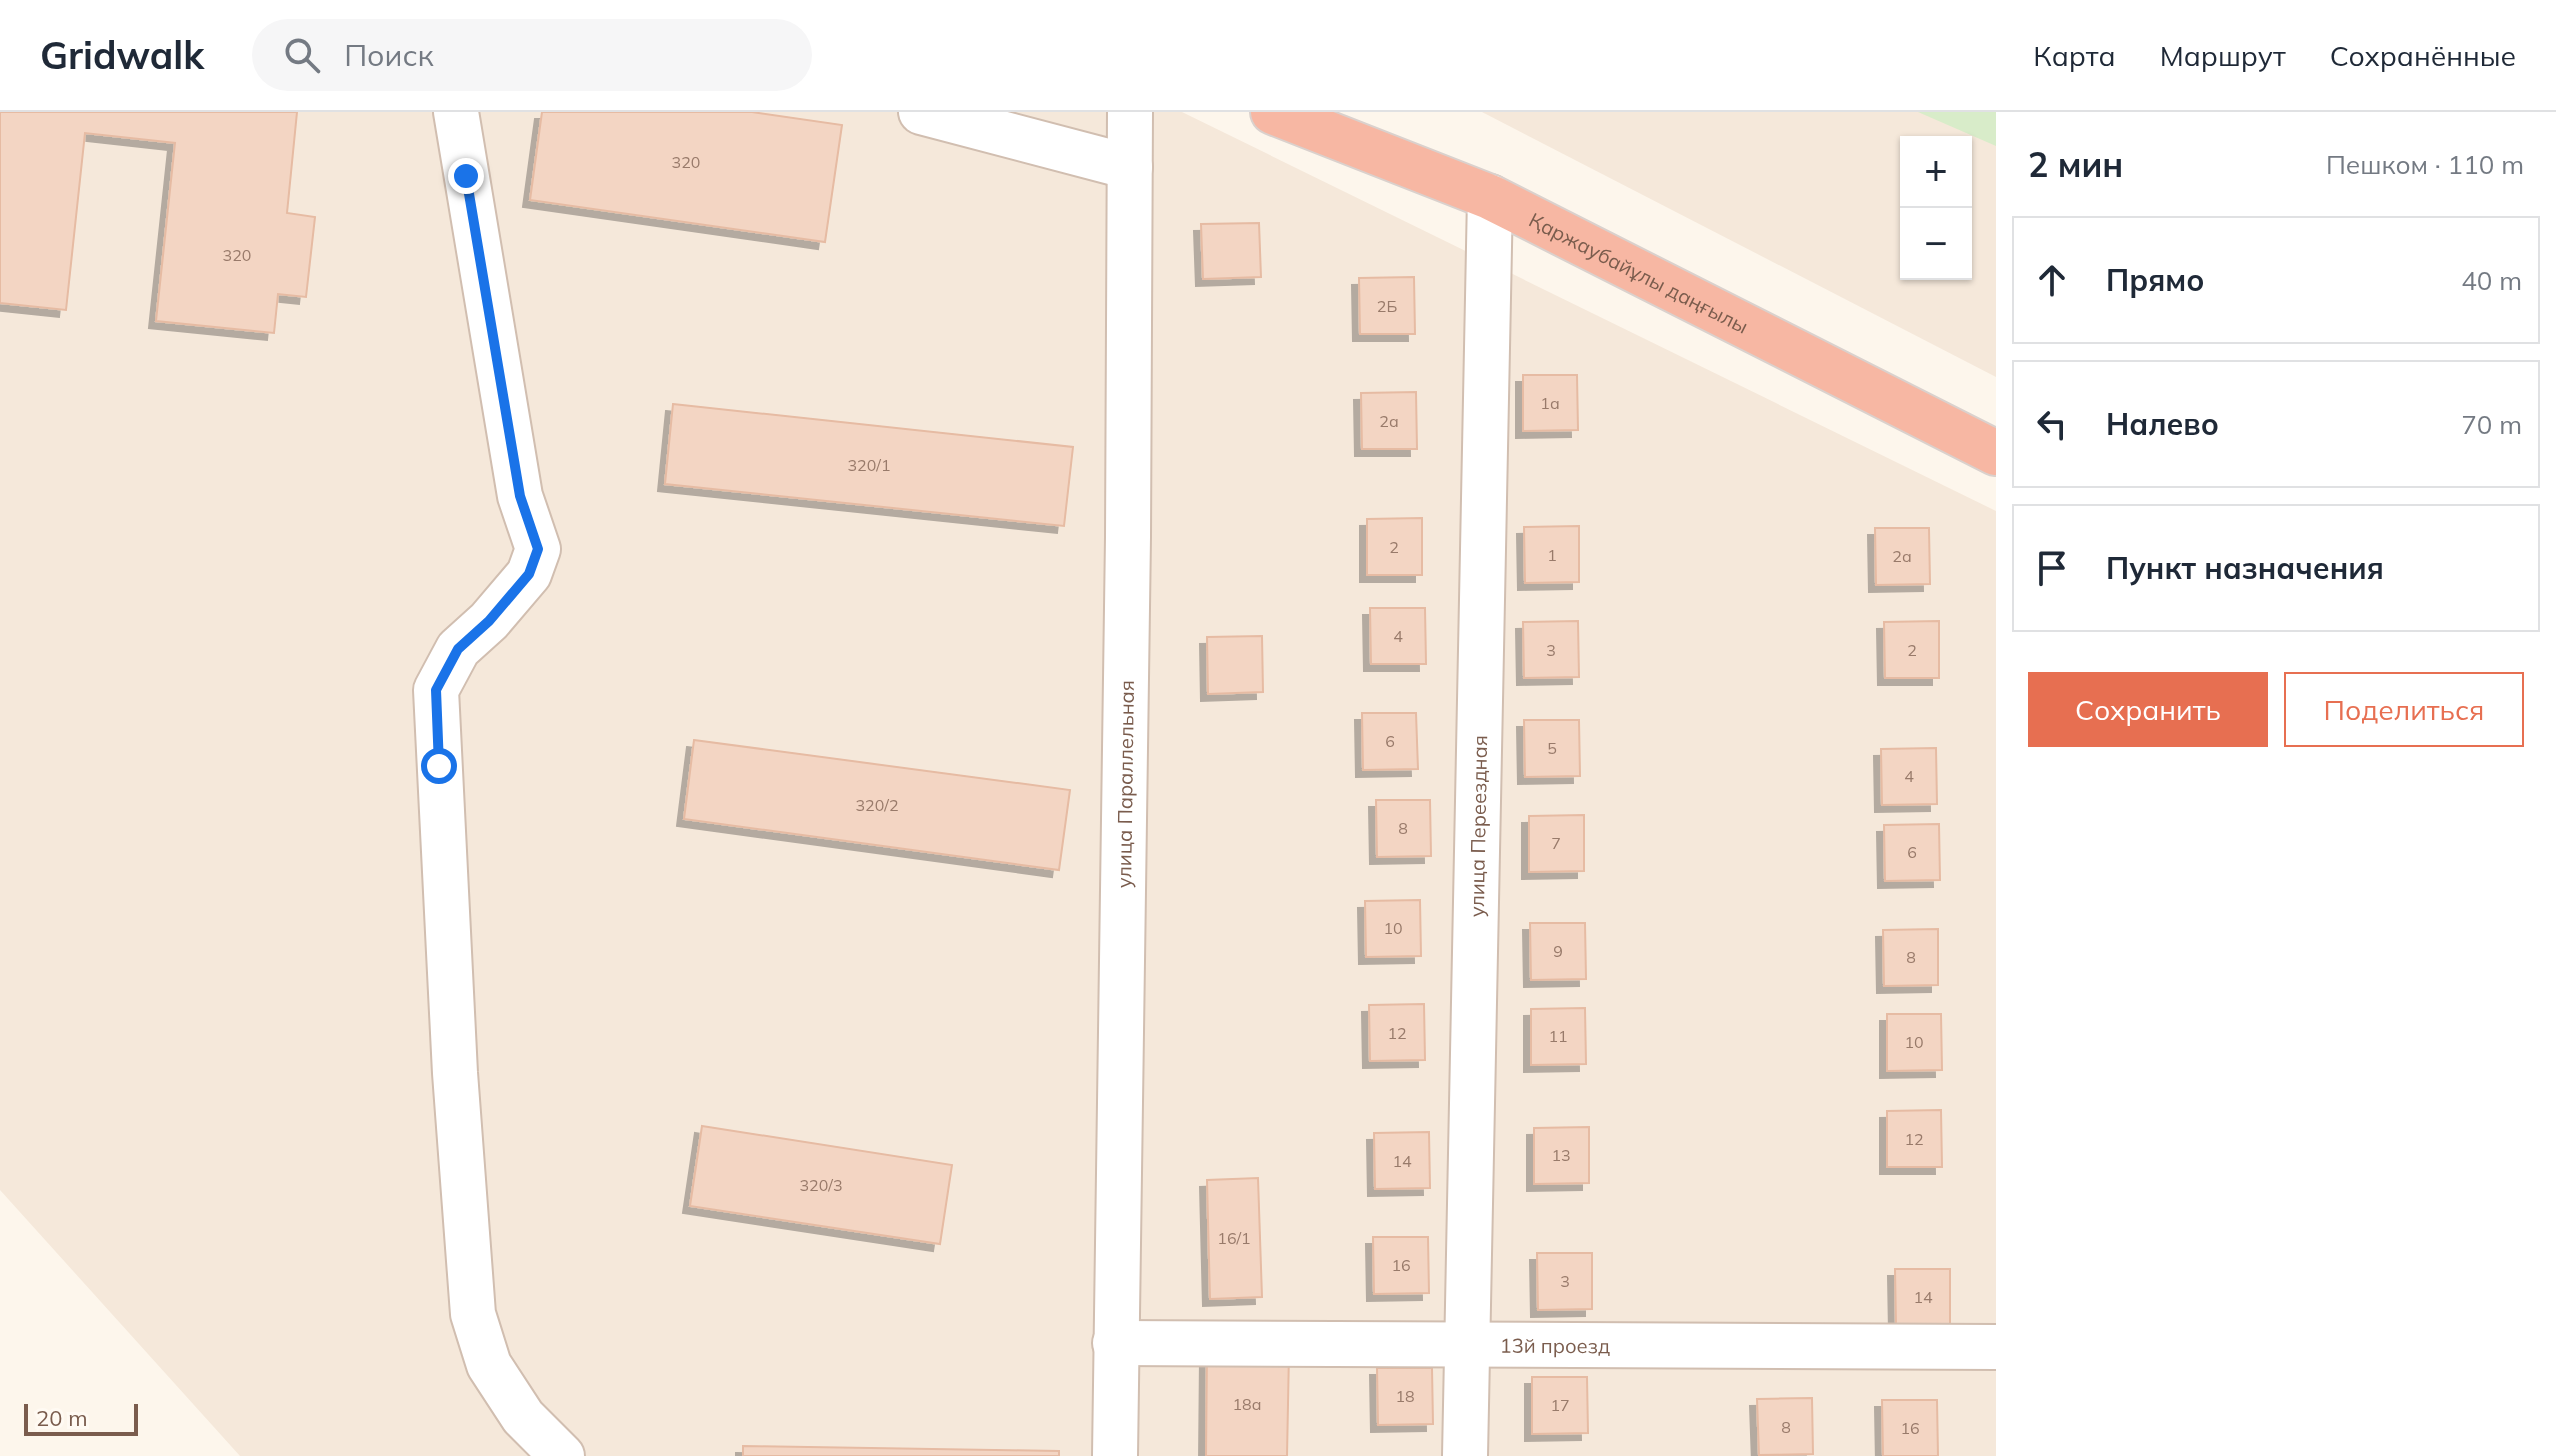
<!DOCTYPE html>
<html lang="ru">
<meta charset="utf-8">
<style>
:root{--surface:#fff;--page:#f6f6f7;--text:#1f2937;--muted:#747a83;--line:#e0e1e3;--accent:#e76f51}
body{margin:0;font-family:Mulish,sans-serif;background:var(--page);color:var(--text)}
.controls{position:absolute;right:24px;top:24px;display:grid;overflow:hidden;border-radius:0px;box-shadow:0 2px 6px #0004}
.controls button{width:72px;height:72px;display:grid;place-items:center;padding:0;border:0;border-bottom:2px solid var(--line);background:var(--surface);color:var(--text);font:40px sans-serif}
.scale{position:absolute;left:24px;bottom:20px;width:114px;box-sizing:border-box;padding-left:8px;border:4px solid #7a5c4d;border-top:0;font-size:22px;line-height:28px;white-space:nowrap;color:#7a5c4d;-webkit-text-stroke:6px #fffaf3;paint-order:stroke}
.stop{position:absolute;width:24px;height:24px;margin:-18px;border:6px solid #1a73e8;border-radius:50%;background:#fff}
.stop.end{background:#1a73e8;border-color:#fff;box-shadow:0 2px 8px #0008}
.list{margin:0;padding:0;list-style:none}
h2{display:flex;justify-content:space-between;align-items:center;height:104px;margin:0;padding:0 32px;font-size:34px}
h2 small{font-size:26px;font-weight:400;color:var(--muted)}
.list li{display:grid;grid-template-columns:52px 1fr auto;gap:24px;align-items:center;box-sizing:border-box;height:128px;margin:0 16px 16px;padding:0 16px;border:2px solid var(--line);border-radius:0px}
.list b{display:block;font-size:30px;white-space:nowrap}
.list em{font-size:26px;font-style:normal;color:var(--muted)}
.actions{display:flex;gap:16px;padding:24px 32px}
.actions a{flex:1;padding:18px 0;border:2px solid var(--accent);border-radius:0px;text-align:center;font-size:28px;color:var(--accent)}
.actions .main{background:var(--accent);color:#fff}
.icon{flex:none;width:44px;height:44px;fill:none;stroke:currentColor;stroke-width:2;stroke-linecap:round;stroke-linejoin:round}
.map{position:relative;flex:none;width:1996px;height:1344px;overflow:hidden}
header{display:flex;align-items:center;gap:48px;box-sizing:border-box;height:112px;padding:0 40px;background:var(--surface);border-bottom:2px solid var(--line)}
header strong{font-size:38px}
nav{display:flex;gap:44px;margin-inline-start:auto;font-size:28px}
.search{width:560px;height:72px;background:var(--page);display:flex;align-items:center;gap:20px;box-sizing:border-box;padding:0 28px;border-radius:44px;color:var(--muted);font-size:30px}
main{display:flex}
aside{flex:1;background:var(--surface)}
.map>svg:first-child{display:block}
.residential{fill:#f5e8da;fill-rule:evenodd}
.green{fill:#d8ecc9}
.building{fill:#f3d5c3;stroke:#e6bba3;stroke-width:2;filter:url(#shadow)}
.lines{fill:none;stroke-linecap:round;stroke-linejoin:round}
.minor-casing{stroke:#d1beb0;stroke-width:48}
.highway-casing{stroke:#dad1cd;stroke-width:48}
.minor{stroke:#fff;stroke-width:44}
.highway{stroke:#f7b7a3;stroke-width:44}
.route{stroke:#1a73e8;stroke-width:10}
.labels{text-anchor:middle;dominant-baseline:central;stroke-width:7;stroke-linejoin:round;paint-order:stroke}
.number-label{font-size:16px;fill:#987a6a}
.street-label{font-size:20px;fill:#7a5c4d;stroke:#fffaf3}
</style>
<header>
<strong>Gridwalk</strong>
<div class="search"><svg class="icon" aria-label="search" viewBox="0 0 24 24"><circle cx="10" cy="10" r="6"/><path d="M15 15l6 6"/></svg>Поиск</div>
<nav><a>Карта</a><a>Маршрут</a><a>Сохранённые</a></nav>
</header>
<main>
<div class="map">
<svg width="1996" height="1344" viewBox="0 0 1996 1344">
<defs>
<filter id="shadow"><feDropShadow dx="-7" dy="7" stdDeviation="0" flood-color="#0004"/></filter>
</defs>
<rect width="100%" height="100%" fill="#fdf6ec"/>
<path class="residential" d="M0 0H1182L1996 399V1344H240L0 1078Z
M1482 0H1996V265ZM1906 30H1966V162H1906Z"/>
<path class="green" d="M1918 0H1996V34Z"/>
<path class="building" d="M0 0H297L287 101 315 105 306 185 278 182 274 221 156 209 175 31 85 21 66 198 0 191Z
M542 0H752L842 13 825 130 530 88Z
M1259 111 1261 165 1203 167 1201 112Z
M1414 165 1415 222H1360L1359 166Z
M1523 263H1577L1578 318 1523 319Z
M1416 280 1417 337H1362L1361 281Z
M673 292 1073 335 1064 414 665 372Z
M1422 406V463H1367V407Z
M1579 414V470L1525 471 1524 415Z
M1875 416H1929L1930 472 1876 473Z
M1370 496H1425L1426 552H1371Z
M1578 509 1579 565 1524 566 1523 510Z
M1939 509V566H1885L1884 510Z
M1262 524 1263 580 1208 582 1207 525Z
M1362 601H1416L1418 657 1363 658Z
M1524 608H1579L1580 664 1525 665Z
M694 628 1070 678 1059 758 684 707Z
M1936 636 1937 692 1882 693 1881 637Z
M1376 688H1430L1431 744 1377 745Z
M1584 703V759L1529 760V704Z
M1939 712 1940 768 1885 769 1884 713Z
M1420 788 1421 844 1366 845 1365 789Z
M1530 811H1585L1586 867 1531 868Z
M1938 817V873L1884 874 1883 818Z
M1424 892 1425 948 1370 949 1369 893Z
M1585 896 1586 952 1531 953V897Z
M1887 902H1941L1942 958 1887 959Z
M1941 998 1942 1055H1887V999Z
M702 1014 952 1053 940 1132 690 1094Z
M1589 1015V1071L1534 1072V1016Z
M1429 1020 1430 1076 1375 1077 1374 1021Z
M1258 1066 1262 1185 1210 1187 1207 1068Z
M1373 1125H1428L1429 1181 1374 1182Z
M1537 1141H1592V1197L1538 1198Z
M1895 1157H1950V1213H1896Z
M1207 1239 1289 1240 1287 1344H1206Z
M1377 1256H1432L1433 1312 1378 1313Z
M1532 1265H1587L1588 1321 1532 1322Z
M1812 1286 1813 1342 1759 1343 1757 1287Z
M1882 1288H1937L1938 1344H1883Z
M743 1334 1059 1339V1344H743Z"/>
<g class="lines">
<defs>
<g id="minor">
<path d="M456 0 520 384 538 437 529 462 489 509 458 537 436 578 455 961 473 1202 489 1253 523 1305 562 1344"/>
<path d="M921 0 1130 55"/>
<path id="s1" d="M1115 1231 1996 1235"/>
<path id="s2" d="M1115 1344 1128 425 1130 0"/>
<path id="s3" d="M1465 1344 1490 85"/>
</g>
<g id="highway">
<path id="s4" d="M1273 0 1490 85 1996 341"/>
</g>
</defs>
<use href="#minor" class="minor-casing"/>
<use href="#highway" class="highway-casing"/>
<use href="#minor" class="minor"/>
<use href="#highway" class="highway"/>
</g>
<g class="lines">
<path class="route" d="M439 654 436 578 458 537 489 509 529 462 538 437 520 384 466 64"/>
</g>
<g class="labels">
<g class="number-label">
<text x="686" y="50">320</text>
<text x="237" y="143">320</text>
<text x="1387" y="194">2Б</text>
<text x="1550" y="291">1а</text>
<text x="1389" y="309">2а</text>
<text x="869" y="353">320/1</text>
<text x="1394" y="435">2</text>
<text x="1552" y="443">1</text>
<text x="1902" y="444">2а</text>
<text x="1398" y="524">4</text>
<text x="1551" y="538">3</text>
<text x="1912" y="538">2</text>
<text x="1390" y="629">6</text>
<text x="1552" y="636">5</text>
<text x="1909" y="664">4</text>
<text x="877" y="693">320/2</text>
<text x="1403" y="716">8</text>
<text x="1556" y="731">7</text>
<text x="1912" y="740">6</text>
<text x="1393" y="816">10</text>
<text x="1558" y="839">9</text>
<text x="1911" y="845">8</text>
<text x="1397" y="921">12</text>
<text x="1558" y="924">11</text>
<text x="1914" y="930">10</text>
<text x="1914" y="1027">12</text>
<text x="1561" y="1043">13</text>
<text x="1402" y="1049">14</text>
<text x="821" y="1073">320/3</text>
<text x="1234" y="1126">16/1</text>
<text x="1401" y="1153">16</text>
<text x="1565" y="1169">3</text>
<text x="1923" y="1185">14</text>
<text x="1405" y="1284">18</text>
<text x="1247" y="1292">18а</text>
<text x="1560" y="1293">17</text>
<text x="1786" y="1315">8</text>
<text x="1910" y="1316">16</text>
</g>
<g class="street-label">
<text stroke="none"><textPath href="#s4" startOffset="400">Қаржаубайұлы даңғылы</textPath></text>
<text stroke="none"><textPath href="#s2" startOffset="672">улица Параллельная</textPath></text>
<text stroke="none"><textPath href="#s3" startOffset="630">улица Переездная</textPath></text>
<text stroke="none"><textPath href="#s1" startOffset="440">13й проезд</textPath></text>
</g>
</g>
</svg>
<div class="controls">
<button>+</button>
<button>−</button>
</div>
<div class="scale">20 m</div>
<div class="stop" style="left:439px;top:654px"></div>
<div class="stop end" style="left:466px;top:64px"></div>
</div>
<aside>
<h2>2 мин<small>Пешком · 110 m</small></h2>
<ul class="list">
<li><svg class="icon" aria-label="ahead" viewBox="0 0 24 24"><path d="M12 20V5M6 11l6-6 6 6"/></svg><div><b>Прямо</b></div><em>40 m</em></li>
<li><svg class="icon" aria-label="left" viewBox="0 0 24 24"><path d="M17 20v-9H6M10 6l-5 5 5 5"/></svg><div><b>Налево</b></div><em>70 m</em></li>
<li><svg class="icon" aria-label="arrive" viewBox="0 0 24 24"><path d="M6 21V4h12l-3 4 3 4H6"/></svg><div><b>Пункт назначения</b></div></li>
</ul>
<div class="actions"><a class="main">Сохранить</a><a>Поделиться</a></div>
</aside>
</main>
